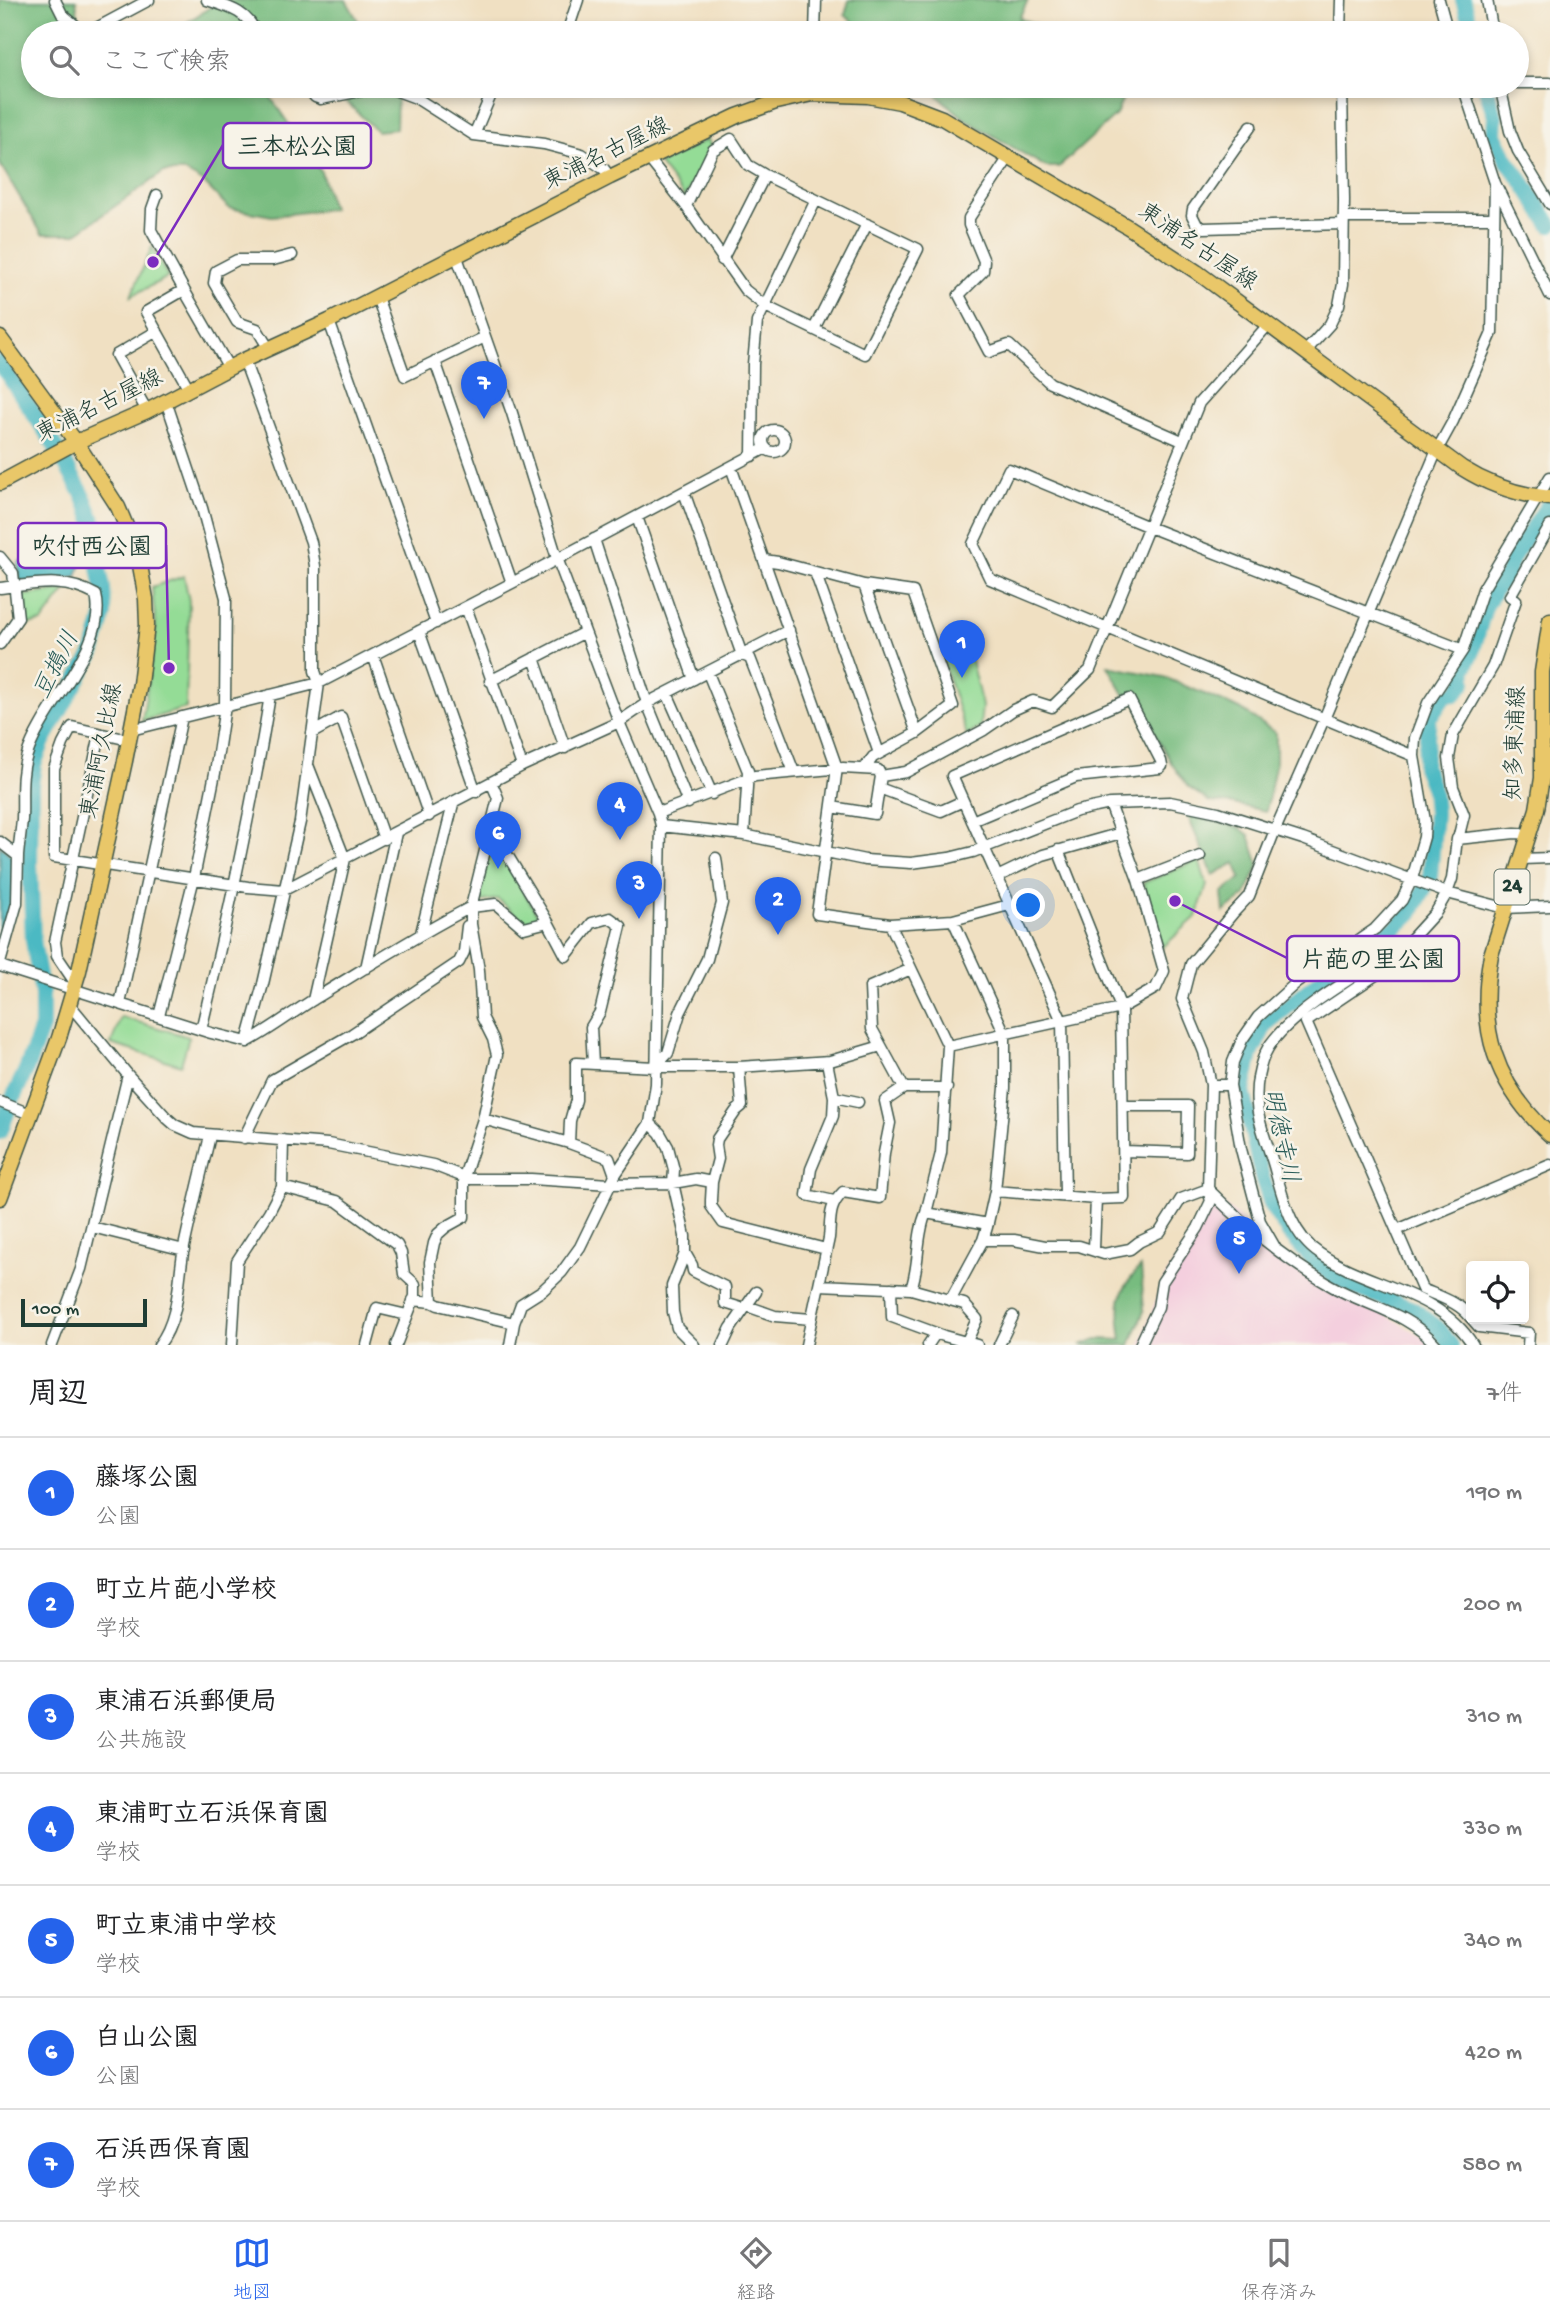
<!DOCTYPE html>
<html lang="ja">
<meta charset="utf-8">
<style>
:root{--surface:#fff;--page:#f2f2f2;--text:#202124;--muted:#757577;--line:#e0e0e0;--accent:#2563eb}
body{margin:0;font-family:"Gochi Hand","Klee One",sans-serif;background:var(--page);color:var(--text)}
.controls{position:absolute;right:21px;bottom:21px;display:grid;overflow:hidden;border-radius:7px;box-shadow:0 4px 10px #0003}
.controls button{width:63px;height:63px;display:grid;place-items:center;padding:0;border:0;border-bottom:2px solid var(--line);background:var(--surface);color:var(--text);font:35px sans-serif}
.scale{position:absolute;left:21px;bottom:18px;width:126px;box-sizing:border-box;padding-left:7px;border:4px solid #1f3d34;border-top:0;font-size:19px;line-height:24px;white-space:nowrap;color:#1f3d34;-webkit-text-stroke:5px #f7f3e8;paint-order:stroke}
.you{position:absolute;left:1029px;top:906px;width:24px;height:24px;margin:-18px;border:5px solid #fff;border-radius:50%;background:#1a73e8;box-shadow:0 0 0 10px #1a73e833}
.badge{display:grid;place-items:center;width:46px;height:46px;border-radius:50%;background:var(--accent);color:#fff;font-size:23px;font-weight:700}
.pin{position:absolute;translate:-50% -58px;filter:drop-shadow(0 2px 4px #0008)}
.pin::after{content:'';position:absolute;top:37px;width:24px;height:21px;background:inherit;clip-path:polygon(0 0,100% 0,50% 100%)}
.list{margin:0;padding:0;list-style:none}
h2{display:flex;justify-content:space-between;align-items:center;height:91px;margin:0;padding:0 28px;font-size:30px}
h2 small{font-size:23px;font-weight:400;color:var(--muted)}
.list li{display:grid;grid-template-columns:46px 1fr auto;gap:21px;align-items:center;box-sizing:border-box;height:112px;padding:0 28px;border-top:2px solid var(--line)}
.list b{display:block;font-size:26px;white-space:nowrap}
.list p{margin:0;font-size:23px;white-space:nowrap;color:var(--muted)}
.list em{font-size:23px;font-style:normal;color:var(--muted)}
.icon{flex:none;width:38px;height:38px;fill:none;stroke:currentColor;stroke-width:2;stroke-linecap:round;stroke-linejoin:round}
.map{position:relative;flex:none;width:1550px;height:1345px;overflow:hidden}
.search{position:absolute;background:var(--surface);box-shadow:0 4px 10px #0003;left:21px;right:21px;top:21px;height:77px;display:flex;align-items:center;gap:18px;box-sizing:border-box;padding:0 24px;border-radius:38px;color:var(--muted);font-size:26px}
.sheet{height:875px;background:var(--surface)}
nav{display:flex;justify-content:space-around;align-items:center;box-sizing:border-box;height:98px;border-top:2px solid var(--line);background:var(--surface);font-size:19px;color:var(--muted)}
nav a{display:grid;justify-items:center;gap:4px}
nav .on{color:var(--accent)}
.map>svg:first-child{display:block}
.built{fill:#f4cfde}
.green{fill:#94dc96;stroke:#5a8c65;stroke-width:2}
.forest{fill:#77bc7f;stroke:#4b7c5a;stroke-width:2}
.water{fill:#4bb9c3;stroke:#357b7c;stroke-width:2}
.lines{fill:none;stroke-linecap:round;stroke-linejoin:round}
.river{stroke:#4bb9c3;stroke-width:16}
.minor-casing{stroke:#3e5549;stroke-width:13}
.major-casing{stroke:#3e5549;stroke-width:17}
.minor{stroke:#fff;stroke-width:10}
.major{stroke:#e9c769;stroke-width:14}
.labels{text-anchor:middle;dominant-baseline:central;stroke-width:5;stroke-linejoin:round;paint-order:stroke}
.shield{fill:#f7f3e8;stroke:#60746a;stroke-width:2}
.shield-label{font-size:21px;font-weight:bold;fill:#1f3d34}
.street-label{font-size:23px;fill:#1f3d34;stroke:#f7f3e8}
.water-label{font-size:24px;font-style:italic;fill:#2a5c58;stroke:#f7f3e8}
.leader{fill:none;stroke:#7b2cbf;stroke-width:2.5}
.callout-dot{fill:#7b2cbf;stroke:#f7f3e8;stroke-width:2.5}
.callout{fill:#f7f3e8;stroke:#7b2cbf;stroke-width:2.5}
.callout-label{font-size:24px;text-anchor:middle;font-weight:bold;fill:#1f3d34}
</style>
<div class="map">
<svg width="1550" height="1345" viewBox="0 0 1550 1345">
<rect width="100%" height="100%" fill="#f7f3e8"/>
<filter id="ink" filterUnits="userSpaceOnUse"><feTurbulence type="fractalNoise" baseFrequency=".0143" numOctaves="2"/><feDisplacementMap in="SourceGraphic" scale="14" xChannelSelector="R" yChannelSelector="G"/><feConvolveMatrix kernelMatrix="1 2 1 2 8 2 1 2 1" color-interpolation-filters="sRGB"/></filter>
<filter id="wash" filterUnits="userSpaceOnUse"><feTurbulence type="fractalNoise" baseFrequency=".00686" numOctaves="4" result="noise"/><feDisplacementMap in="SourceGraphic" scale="28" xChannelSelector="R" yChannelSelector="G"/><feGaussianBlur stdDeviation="1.57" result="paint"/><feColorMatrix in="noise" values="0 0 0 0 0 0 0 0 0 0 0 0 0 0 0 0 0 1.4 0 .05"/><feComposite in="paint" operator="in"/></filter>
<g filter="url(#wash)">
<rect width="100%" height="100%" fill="#f0e0c2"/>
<path class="built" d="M1219 1200 1276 1249 1436 1345H1140L1162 1282 1211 1201Z"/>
<path class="green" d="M708 139 711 147 685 198 659 164Z
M152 247 168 277 131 296Z
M184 576 189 601 186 708 142 721 156 629 152 587Z
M66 590 42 622 20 626 17 596Z
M966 640 982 706 980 727 967 736 939 649Z
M493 839 540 919 526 923 498 899 476 902Z
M1199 860 1207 885 1196 917 1162 948 1143 883Z
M121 1017 189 1037 181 1065 111 1044Z"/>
<path class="forest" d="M0 0H76L79 24 102 33H33V86H263L321 172 332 209 272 216 229 208 203 182 185 172H164L75 234H42L0 164Z
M221 0H346L365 33H171Z
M849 0H1028L1019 18 1060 33H866L845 15Z
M330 86H394L397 92 396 129 377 131Z
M926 86H1128L1116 115 1059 167H1046L965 119Z
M1108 666 1164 677 1240 709 1276 733V761L1266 811 1233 804 1210 802 1188 787 1172 764 1133 695 1125 696Z
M1187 814 1240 828 1249 835 1259 865 1245 896 1224 912 1222 893 1241 878 1235 863 1213 875Z
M1141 1267 1144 1311 1130 1345H1081L1097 1339 1122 1340C1118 1307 1115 1292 1141 1267Z"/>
<path class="water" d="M77 549 83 557 77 577 26 584 20 580 18 563 34 553 37 561Z
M0 846 14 858V901L0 949Z"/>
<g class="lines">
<path class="river" d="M1463 0 1473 33
M1485 86 1495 116 1494 134 1508 162 1525 185 1550 225
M0 363 52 441 82 493 105 549 99 568 103 588 104 615 94 651 43 741 34 764 31 785 30 864 33 940 42 994V1027L26 1070 12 1100 0 1132
M1451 1345 1438 1328 1413 1309 1351 1286 1332 1276 1311 1258 1289 1233 1272 1207 1262 1177 1243 1091 1251 1054 1266 1024 1353 954 1376 938 1394 929 1411 913 1430 878 1435 813 1433 789 1424 767 1429 718 1445 695 1455 694 1464 682V670L1472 653 1485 607 1495 589 1507 575 1513 557 1550 502"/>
</g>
</g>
<g filter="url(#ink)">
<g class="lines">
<defs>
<path id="minor" d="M55 0 62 14 82 31H91L149 0
M207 0C228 7 247 11 256 33
M1439 0 1448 33
M1487 0 1493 33
M567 33 578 0
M815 33 816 0
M1340 33 1341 0
M1517 83H1550
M305 86 315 97 321 99 381 87 389 88 416 98 474 135 544 144 582 154 604 169 610 177
M1463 86 1495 183 1550 295
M1500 86 1510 131 1518 151 1550 204
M1342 89H1463
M1251 126 1193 209 1192 215 1197 225 1204 228 1343 224
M474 135 493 90 502 86
M1009 157 969 218V225L984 261 983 271 959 295 989 352 1009 345 1050 383 1182 441
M649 159 686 206 745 290 765 306 865 354 918 249 765 175 748 165 731 139 713 150 686 206
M157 195 152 209 151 230 184 290
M1343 218H1494
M457 257 512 413 557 558 619 722 658 813 661 826 656 1084 650 1123 615 1175 580 1247 562 1272 543 1290 521 1304 514 1323 510 1345
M722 260 765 175
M377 297 405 376 485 337
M329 321 436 623
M814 329 867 224
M269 349 257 329 237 322 214 283 216 271 237 260H273L292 255
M1305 352 1330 324 1339 305 1343 284 1344 200 1342 86
M244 360 311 542 315 566V671L319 683 300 822 263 984 247 1042
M435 361 512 583
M189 389 146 312 184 290 229 368
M147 411 116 355 157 331
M763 441a11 11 0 1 1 22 0a11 11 0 1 1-22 0Z
M752 456 753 364 757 322 816 200
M731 467 837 768 817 914 890 924 953 920 1009 905
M684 492 742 655 750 658 794 772
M637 517 694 679
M594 539 647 703 688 803
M0 557 13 573 18 618 0 644
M764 560 778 562 864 585 913 592 953 706 917 733 873 757 864 769
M815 572 879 753
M864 585 917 733
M0 588C36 584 64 577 96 595 109 645 42 706 27 755 20 776 23 797 22 819 21 831 19 844 18 856
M466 607 522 766
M419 631 476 792
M373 655 429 816
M534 658 565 748
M708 673 748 771 744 835
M490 681 585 632
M667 693 712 794
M131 730 319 683 512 583 766 448
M312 733 341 717 384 839
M129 740 72 727 63 744 54 769V857L248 887 284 890 522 766 619 722 647 703 789 630
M1414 756 990 579 973 544 1009 469 1149 527 1463 650
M308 765 345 859 313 1000
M881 776 906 772 984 730 1013 710 1033 701 1052 707 1090 670 1199 403 1268 325
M879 788 941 811 963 801
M658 813 755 776 843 768 878 770 881 776 875 814 832 807
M972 821 1076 777 1160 768 1162 766 1161 761 1129 699 952 776 1062 1021 1065 1196
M661 826 744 835 865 860 911 863 949 858 973 852 1077 811 1110 804 1170 802 1218 812 1303 839 1447 893 1505 908 1550 906
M491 828 548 922
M1458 839 1464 815 1453 787 1449 758 1453 735 1493 666 1516 600 1510 596 1550 526
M0 842 18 856 17 903 0 963
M1522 859 1550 858
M997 877 1043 855 1121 833
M1138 880 1200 856
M471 907 496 904 524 928 548 922 566 956 592 923 610 918 621 926 600 1012 591 1027 593 1064
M890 924 948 1046 941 1153 926 1213 988 1224
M421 933 453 804
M1399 948C1362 972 1291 1011 1268 1048 1259 1063 1255 1087 1257 1105 1258 1123 1269 1148 1274 1166 1283 1198 1291 1235 1320 1254 1369 1287 1440 1291 1473 1345
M0 966 211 1033 247 1042C272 1029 293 1012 316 998 367 967 418 934 471 907L498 798 492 784
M366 968 396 833
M911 969 870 987 872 1029 904 1088H947
M76 984 57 956 55 942 100 734
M120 1004 182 717
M70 1005 128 1075 167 1118 175 1125 193 1133 328 1144 433 1165 469 1179H531L610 1184 673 1183 696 1179 712 1182
M159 1016 194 878 215 773 225 706 226 598 202 508 166 401
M201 1030C228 918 252 808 270 695
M948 1046 1121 1008 1156 988 1164 971 1138 880 1110 804
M827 1062 834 1097 833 1116 811 1169 807 1195 834 1201
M655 1067 668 1053 680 1013 707 959 722 903 716 858
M739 1067 742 1106 736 1111 717 1139 716 1145 718 1159 712 1182 711 1200V1206L723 1223 826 1249
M1211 1085 1204 1052 1182 999 1191 964 1233 913 1249 896 1275 830 1324 719 1437 450 1453 421 1492 333 1495 183
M834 1097 858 1102
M0 1102 30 1114
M1124 1106H1188L1187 1153 1124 1151
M483 1119 569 1143 609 1158 615 1175
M650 1123 660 1133 668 1147 674 1170 673 1183 685 1236V1253L672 1286 673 1312 677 1328 694 1345
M244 1138 272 1080 352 1034 459 962 464 952 467 926
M569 1143 570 1121 576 1100V1063L655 1067H739L830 1061 881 1046
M282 1187 337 1201 397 1245 401 1253 404 1274 415 1284V1296L396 1345
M1208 1189C1244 1225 1285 1260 1330 1285 1366 1306 1408 1312 1436 1345
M995 1191 1096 1199 1124 1198 1121 1008 1058 850
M92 1227 184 1250
M1397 1230 1550 1165
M983 1240H1014L1045 1246H1079L1104 1254 1130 1249 1139 1242 1160 1232 1181 1199 1208 1189
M1094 1249 1096 1199
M1276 1249 1260 1221 1241 1149 1230 1085 1233 1062 1242 1040 1258 1017 1295 984 1375 929 1402 900 1412 879 1424 837 1425 821 1414 756 1415 738 1428 703 1463 650 1483 589 1550 477
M685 1253 692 1265 693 1271 725 1287V1303L744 1309
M819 1285 911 1289 964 1304 977 1319 967 1341
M891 1288 892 1317 944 1336 977 1345
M911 1289C920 1264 916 1236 926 1213
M951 1299 983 1240 987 1227 995 1191 1005 1088V1034L953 920
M413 1300 432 1302 438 1305 514 1323
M432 1302 430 1262 434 1243 438 1234 446 1227 464 1217V1177L483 1119 497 1055 493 1039 482 1017 479 970 471 924V907
M747 1306 775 1316 811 1319
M1471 1318C1459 1302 1440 1297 1422 1289L1306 1022 1383 970 1436 912 1447 893 1452 879 1457 839 1515 833 1531 834
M1472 1319 1479 1327 1529 1333 1528 1345
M52 1345 81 1269 128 1075
M159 1345C180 1318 178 1279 184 1247 192 1210 201 1173 210 1136
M232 1345 237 1261 269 1212 282 1187 283 1140
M367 1345 377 1308 407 1315
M723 1345 731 1328 756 1292
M806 1345 829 1238C831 1218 828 1207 843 1192L880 1198 884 1153 890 1123 885 1101 904 1088
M928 1345 936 1333
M999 1345 1013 1316
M1140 1345 1158 1307 1162 1282 1198 1228 1211 1201 1208 1189 1211 1085H1230"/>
<path id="major" d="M0 338 76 442 118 507 138 554 146 599 147 625 140 684 125 761 79 971 59 1038 0 1198
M0 483 76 442 147 411 244 360 329 321 610 177 737 116 776 102 812 94 868 96 900 102 942 118 969 134 1128 227 1197 272 1462 468C1489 485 1518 495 1550 498
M1550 620 1542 672V778L1537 809 1491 955C1477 1028 1495 1085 1550 1135"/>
</defs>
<use href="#minor" class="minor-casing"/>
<use href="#major" class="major-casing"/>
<use href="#minor" class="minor"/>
<use href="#major" class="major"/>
</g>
</g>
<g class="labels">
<rect class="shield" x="1494.5" y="869.5" width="35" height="35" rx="5"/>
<g class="shield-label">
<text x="1512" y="887">24</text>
</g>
<g class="street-label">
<text transform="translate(607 155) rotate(-26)">東浦名古屋線</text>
<text transform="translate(1197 248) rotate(34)">東浦名古屋線</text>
<text transform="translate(100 407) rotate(-26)">東浦名古屋線</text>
<text transform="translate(1517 743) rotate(-88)">知多東浦線</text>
<text transform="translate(103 751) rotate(-79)">東浦阿久比線</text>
</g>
<g class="water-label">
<text transform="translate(58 666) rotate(-63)">豆搗川</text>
<text transform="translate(1279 1136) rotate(78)">明徳寺川</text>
</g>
</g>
<path class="leader" d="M153 262L223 145M169 668L166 545M1175 901L1287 958"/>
<g class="callout-dot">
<circle cx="153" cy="262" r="7"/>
<circle cx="169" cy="668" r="7"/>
<circle cx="1175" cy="901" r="7"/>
</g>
<g class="callout">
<rect x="223" y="123" width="148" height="45" rx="7"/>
<rect x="18" y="523" width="148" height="45" rx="7"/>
<rect x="1287" y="936" width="172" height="45" rx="7"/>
</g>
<g class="callout-label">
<text x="297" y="154">三本松公園</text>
<text x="92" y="554">吹付西公園</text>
<text x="1373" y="967">片葩の里公園</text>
</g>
</svg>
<div class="controls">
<button><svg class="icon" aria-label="locate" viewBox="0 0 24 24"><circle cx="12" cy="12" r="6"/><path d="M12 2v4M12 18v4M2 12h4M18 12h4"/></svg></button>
</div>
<div class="scale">100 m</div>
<div class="you"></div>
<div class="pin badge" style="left:962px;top:678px">1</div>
<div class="pin badge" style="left:778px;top:935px">2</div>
<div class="pin badge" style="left:639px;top:919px">3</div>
<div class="pin badge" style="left:620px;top:840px">4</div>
<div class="pin badge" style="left:1239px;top:1274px">5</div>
<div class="pin badge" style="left:498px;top:869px">6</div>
<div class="pin badge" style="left:484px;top:419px">7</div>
<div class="search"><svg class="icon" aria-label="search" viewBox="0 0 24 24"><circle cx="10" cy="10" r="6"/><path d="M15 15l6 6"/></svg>ここで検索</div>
</div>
<section class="sheet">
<h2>周辺<small>7件</small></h2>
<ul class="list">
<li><span class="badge">1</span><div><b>藤塚公園</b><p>公園</p></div><em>190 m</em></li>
<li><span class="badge">2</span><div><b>町立片葩小学校</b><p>学校</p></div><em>200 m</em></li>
<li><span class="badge">3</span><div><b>東浦石浜郵便局</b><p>公共施設</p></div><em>310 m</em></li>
<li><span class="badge">4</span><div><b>東浦町立石浜保育園</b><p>学校</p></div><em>330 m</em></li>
<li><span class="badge">5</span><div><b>町立東浦中学校</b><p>学校</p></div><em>340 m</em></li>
<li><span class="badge">6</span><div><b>白山公園</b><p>公園</p></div><em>420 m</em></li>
<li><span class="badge">7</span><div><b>石浜西保育園</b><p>学校</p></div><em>580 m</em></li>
</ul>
</section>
<nav>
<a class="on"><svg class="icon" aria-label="map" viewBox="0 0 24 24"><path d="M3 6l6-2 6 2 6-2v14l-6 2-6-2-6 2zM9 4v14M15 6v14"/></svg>地図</a>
<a><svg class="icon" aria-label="directions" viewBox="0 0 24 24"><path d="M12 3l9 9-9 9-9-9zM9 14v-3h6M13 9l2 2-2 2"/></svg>経路</a>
<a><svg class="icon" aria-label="saved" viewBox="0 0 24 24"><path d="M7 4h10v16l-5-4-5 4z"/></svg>保存済み</a>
</nav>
